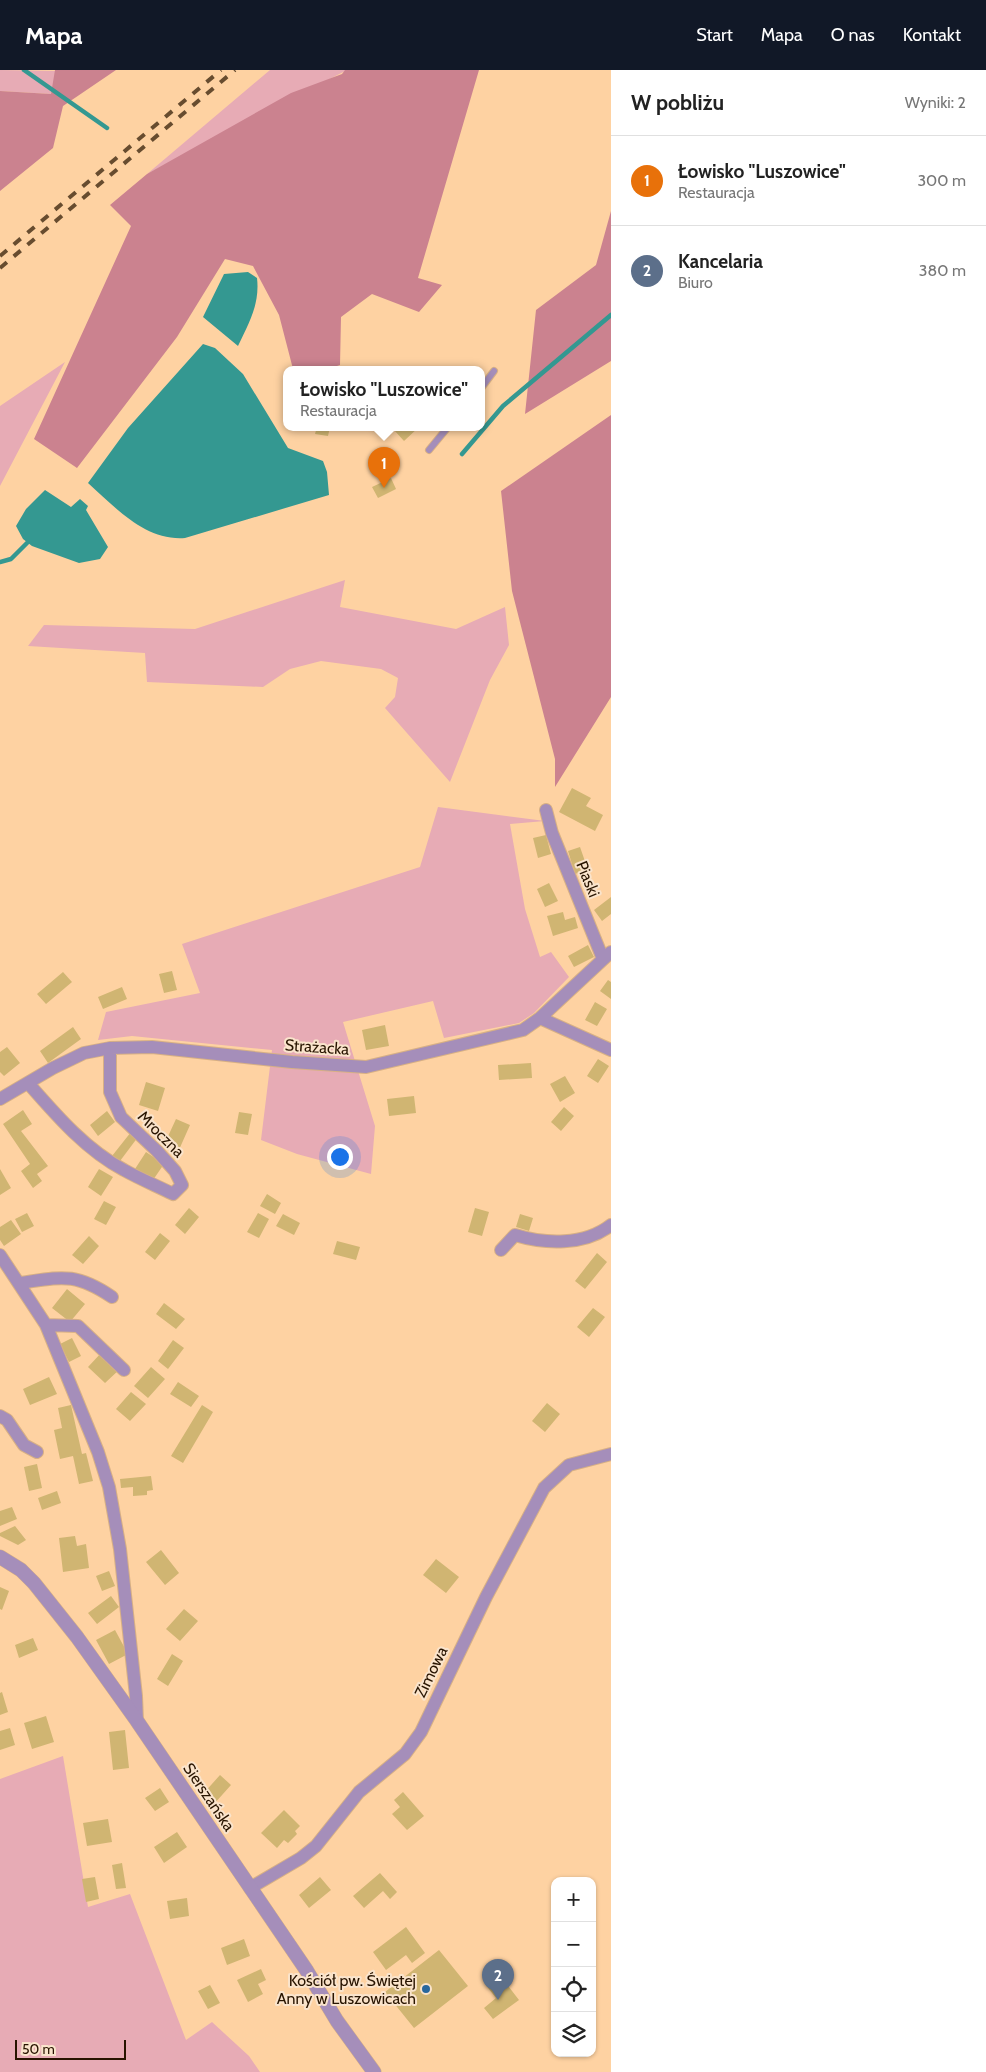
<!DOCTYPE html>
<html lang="pl">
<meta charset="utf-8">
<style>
:root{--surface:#fff;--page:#f2f2f2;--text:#222;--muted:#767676;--line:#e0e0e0;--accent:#111827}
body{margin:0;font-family:Cabin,sans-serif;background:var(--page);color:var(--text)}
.controls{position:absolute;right:15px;bottom:15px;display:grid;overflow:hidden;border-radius:10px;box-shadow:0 1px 4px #0004}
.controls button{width:45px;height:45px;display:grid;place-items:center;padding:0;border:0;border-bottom:1px solid var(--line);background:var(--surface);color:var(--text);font:25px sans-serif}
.scale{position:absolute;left:15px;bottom:12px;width:111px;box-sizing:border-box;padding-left:5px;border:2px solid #281400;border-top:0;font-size:14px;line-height:18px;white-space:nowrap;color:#281400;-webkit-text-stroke:4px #fae4cc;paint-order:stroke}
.you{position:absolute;left:339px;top:1086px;width:18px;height:18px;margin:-12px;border:4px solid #fff;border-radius:50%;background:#1a73e8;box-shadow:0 0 0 8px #1a73e833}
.badge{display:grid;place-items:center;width:32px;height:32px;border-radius:50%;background:var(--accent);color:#fff;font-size:16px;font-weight:700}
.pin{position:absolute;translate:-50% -41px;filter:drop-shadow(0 1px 2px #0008)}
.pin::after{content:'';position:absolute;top:26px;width:18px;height:15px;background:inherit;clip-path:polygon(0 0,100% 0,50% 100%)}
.popup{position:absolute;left:283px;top:296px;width:202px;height:65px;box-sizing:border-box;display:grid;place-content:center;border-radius:10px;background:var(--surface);filter:drop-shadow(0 1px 4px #0005);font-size:16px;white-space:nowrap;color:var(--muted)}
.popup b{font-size:19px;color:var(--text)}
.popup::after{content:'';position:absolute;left:50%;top:100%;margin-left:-10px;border:10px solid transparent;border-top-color:var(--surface)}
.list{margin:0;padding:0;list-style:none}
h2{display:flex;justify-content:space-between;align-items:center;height:65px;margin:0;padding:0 20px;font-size:21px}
h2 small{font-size:16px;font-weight:400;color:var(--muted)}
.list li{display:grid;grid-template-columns:32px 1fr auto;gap:15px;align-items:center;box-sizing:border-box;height:90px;padding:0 20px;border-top:1px solid var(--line)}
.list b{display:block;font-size:19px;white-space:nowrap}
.list p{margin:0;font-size:16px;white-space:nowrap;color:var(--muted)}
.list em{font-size:16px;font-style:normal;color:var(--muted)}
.icon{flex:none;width:28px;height:28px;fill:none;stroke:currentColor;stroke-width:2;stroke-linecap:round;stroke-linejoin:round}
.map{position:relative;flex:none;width:611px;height:2002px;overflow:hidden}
header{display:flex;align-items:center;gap:30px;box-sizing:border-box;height:70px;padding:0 25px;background:var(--accent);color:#fff}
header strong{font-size:24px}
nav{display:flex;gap:28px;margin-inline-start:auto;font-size:18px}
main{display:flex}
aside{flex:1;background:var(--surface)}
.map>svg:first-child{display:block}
.green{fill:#e7abb5}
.forest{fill:#cb828f}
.water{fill:#349891}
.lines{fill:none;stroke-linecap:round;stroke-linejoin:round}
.stream{stroke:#349891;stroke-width:4.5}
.building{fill:#d0b572}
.service-casing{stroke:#d7b085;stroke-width:8}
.minor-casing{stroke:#d7b085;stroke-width:14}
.tertiary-casing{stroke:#d7b085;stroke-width:15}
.service{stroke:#a58eba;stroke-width:6}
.minor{stroke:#a58eba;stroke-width:12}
.tertiary{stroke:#a58eba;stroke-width:14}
.rail{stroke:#674c2f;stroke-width:4;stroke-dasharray:9 9;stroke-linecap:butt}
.poi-dot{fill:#28679d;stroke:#fae4cc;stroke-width:2}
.labels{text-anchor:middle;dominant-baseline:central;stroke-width:4;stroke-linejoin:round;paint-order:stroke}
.street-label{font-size:16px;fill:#281400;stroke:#fae4cc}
.poi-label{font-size:16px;fill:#281400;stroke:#fae4cc;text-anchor:end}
</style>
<header>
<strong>Mapa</strong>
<nav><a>Start</a><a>Mapa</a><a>O nas</a><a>Kontakt</a></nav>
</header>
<main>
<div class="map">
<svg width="611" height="2002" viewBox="0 0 611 2002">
<rect width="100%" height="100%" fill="#fed2a2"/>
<path class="green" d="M0 0 57 1 51 24 0 21Z
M270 0H347L147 104Z
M65 292 0 416V336Z
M345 510 340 537 456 559 505 537 509 575 490 610 450 712 385 638 395 627 398 608 381 599 321 591 290 599 263 617 147 612 145 583 28 576 44 555 195 559Z
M438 737 545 751 510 754 525 839 540 887 551 882 569 907 534 943 519 953 444 968 433 931 343 952 375 1056 371 1104 297 1084 261 1070 272 980 132 966 98 970 106 942 200 923 182 874 420 797Z
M63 1686 88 1837 130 1824 186 1970 212 1952 249 1986 260 2002H0V1709Z"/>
<path class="forest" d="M55 0H116L63 36 53 78 0 121V21L51 24Z
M345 0H479L418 208 442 215 419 242 372 224 341 247 340 295 328 299H293L279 245 253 196 225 189 177 267 77 398 34 369 131 156 110 135 147 104 291 23 342 4Z
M611 141V291L525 344 536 240 596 195Z
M611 345V627L555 717V689L512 521 501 421Z"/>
<path class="water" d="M248 202 257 208C260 234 249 253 238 276L203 247 224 204Z
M203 274 215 278 243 304 288 378 323 391 327 402 329 425 185 468C145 471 116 438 88 413L128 358Z
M45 420 71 437 80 429 88 436 86 440 108 477 100 489 79 493 32 476 23 469 16 456 26 439Z"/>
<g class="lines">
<path class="stream" d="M24 0 107 58
M462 384 503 336 611 245
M0 492 11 489 27 473"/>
</g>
<path class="building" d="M317 357H330L328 366 315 364Z
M399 357H419L404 371 394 360Z
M391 408 396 419 378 428 372 417Z
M572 718 591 728 586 736 603 745 595 761 559 742Z
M546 765 551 784 538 788 533 768Z
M580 777 588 800 575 804 568 781Z
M549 813 558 831 545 837 537 819Z
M611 827V844L602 851 594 840Z
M563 842 565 850 575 847 578 858 553 866 547 846Z
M588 875 594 887 574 897 568 886Z
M172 901 177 920 164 923 159 904Z
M63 902 72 912 46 934 37 924Z
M608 910 611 912V929L600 921Z
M122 917 127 929 103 939 98 927Z
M595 932 607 939 597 956 585 950Z
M385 955 389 976 366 980 362 960Z
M73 957 81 969 48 993 40 981Z
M7 977 20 993 4 1006 0 1002V982Z
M598 989 609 996 598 1013 587 1006Z
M531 993 532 1008 499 1010 498 995Z
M565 1006 575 1023 560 1032 550 1014Z
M146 1012 165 1018 158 1041 139 1035Z
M414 1026 416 1043 389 1046 387 1029Z
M564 1037 574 1046 561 1061 551 1052Z
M23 1040 32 1054 21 1061 48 1096 37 1104 42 1111 33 1118 21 1101 30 1094 3 1054Z
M107 1041 115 1052 98 1066 90 1055Z
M239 1042 252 1044 248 1065 235 1063Z
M176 1049 190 1055 178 1082 164 1075Z
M131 1062 138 1067 120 1091 112 1086Z
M146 1082 164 1094 153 1110 135 1099Z
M0 1099 11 1118 0 1125Z
M99 1099 113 1107 101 1126 88 1117Z
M267 1124 281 1133 275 1144 260 1136Z
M104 1131 116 1137 106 1155 94 1149Z
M189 1138 199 1147 185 1164 175 1155Z
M475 1138 489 1142 482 1166 468 1162Z
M27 1143 34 1156 22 1162 15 1149Z
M258 1143 269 1149 259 1168 247 1162Z
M283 1144 300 1153 294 1165 276 1156Z
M520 1144 533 1148 529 1161 516 1157Z
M11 1150 21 1164 4 1176 0 1170V1157Z
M160 1163 170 1171 155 1190 145 1182Z
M89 1166 99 1176 83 1194 72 1185Z
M337 1171 360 1177 356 1190 333 1184Z
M597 1183 607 1192 585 1219 575 1211Z
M67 1219 85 1234 70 1252 52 1238Z
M164 1233 185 1249 176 1259 156 1244Z
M593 1238 605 1247 589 1267 577 1257Z
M72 1268 81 1286 69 1292 60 1274Z
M173 1270 184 1278 168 1299 158 1291Z
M102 1282 120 1299 105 1313 88 1297Z
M151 1297 165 1309 148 1328 134 1316Z
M49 1307 57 1324 30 1335 23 1319Z
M178 1312 199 1326 191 1337 170 1324Z
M131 1322 146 1334 130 1351 116 1339Z
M547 1333 560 1344 545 1362 532 1351Z
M71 1335 82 1384 86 1383 93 1411 79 1414 73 1386 60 1389 54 1360 62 1358 58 1338Z
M202 1335 213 1342 183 1393 171 1386Z
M37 1394 42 1418 29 1421 24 1397Z
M151 1406 153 1420 147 1421V1425L133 1426V1417L121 1418 120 1409Z
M57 1421 61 1433 42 1440 38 1428Z
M12 1437 17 1449 0 1456V1441Z
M15 1456 26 1470 18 1475 0 1466V1463Z
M75 1466 77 1476 86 1474 89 1498 63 1502 59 1468Z
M161 1480 179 1503 165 1515 146 1492Z
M436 1489 459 1507 446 1523 423 1505Z
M109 1501 115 1516 102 1521 96 1506Z
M0 1517 9 1521 2 1540 0 1539Z
M111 1526 119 1537 97 1554 88 1543Z
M184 1539 198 1551 180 1571 166 1559Z
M115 1560 128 1584 109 1594 96 1570Z
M33 1568 38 1580 19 1588 15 1575Z
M172 1584 183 1591 168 1616 157 1609Z
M2 1622 8 1642 0 1645V1623Z
M46 1646 54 1672 32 1679 24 1653Z
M10 1658 15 1675 0 1680V1661Z
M125 1660 129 1698 113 1700 109 1662Z
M220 1705 231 1715 214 1734 203 1724Z
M160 1718 169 1732 155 1741 145 1728Z
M403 1722 424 1746 407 1760 392 1744 400 1737 394 1730Z
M284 1740 300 1756 295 1761 297 1764 288 1773 284 1770 277 1778 261 1763Z
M108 1749 112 1772 87 1776 83 1753Z
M177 1762 187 1777 164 1793 154 1777Z
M122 1793 126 1818 116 1819 112 1795Z
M380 1803 397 1822 390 1829 383 1821 364 1838 353 1826Z
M95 1807 99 1829 86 1832 82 1809Z
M320 1807 331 1820 309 1838 299 1825Z
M187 1828 189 1846 170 1849 167 1831Z
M406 1857 425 1883 412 1893 406 1885 386 1900 373 1882Z
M244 1869 250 1886 227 1895 221 1878Z
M439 1880 468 1916 414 1958 385 1922Z
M261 1899 266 1910 258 1914 263 1924 248 1932 237 1910Z
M499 1904 519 1930 493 1949 484 1938 496 1928 485 1914Z
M210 1915 220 1933 208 1939 198 1921Z"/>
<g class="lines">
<defs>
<path id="service" d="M482 317 494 301
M429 380 448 357"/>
<path id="minor" d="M546 740 552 763 603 889
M540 948 611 980
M28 1013C56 1045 86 1080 124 1100 140 1109 157 1116 173 1124L182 1115 175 1101 157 1081 121 1047 110 1022V978
M0 1029 53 998 84 983 110 978 152 977 292 992 366 997 523 960 540 948 611 882
M501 1180 515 1165C545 1174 584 1176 611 1155
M0 1185 46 1255 98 1382 109 1417 120 1479 136 1626 137 1651
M20 1213C62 1207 75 1202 112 1227
M46 1255 78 1256 124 1300
M0 1346 7 1350 24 1375 37 1382
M250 1818 301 1788 316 1776 359 1722 405 1684 421 1662 486 1527 544 1418 569 1395 611 1384"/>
<path id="tertiary" d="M0 1487 21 1500 34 1513 77 1567 137 1651 307 1901 337 1951 374 2002"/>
</defs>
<use href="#service" class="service-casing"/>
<use href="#minor" class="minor-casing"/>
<use href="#tertiary" class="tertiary-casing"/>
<use href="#service" class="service"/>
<use href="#minor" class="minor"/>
<use href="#tertiary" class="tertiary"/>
<path class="rail" d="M0 186 221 0
M0 198 235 0"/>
</g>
<circle class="poi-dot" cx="426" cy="1919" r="5"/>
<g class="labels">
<g class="street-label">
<text transform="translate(588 809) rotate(68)">Piaski</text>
<text transform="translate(317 977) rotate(4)">Strażacka</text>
<text transform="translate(161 1064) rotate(45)">Mroczna</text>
<text transform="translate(431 1602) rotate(-64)">Zimowa</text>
<text transform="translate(209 1727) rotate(56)">Sierszańska</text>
</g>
<g class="poi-label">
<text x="416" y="1910">Kościół pw. Świętej<tspan x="416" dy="18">Anny w Luszowicach</tspan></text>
</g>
</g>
</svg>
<div class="controls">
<button>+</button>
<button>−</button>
<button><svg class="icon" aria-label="locate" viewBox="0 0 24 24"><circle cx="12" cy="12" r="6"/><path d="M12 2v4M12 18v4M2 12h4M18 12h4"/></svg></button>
<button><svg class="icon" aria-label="layers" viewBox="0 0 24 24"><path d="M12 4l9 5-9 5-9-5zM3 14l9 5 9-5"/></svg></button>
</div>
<div class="scale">50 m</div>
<div class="you"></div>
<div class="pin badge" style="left:384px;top:418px;background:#e8710a">1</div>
<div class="popup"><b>Łowisko &quot;Luszowice&quot;</b>Restauracja</div>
<div class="pin badge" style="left:498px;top:1930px;background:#5c6f8a">2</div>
</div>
<aside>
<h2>W pobliżu<small>Wyniki: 2</small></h2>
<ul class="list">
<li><span class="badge" style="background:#e8710a">1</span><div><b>Łowisko &quot;Luszowice&quot;</b><p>Restauracja</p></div><em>300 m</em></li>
<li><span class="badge" style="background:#5c6f8a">2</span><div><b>Kancelaria</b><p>Biuro</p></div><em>380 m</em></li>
</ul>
</aside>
</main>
